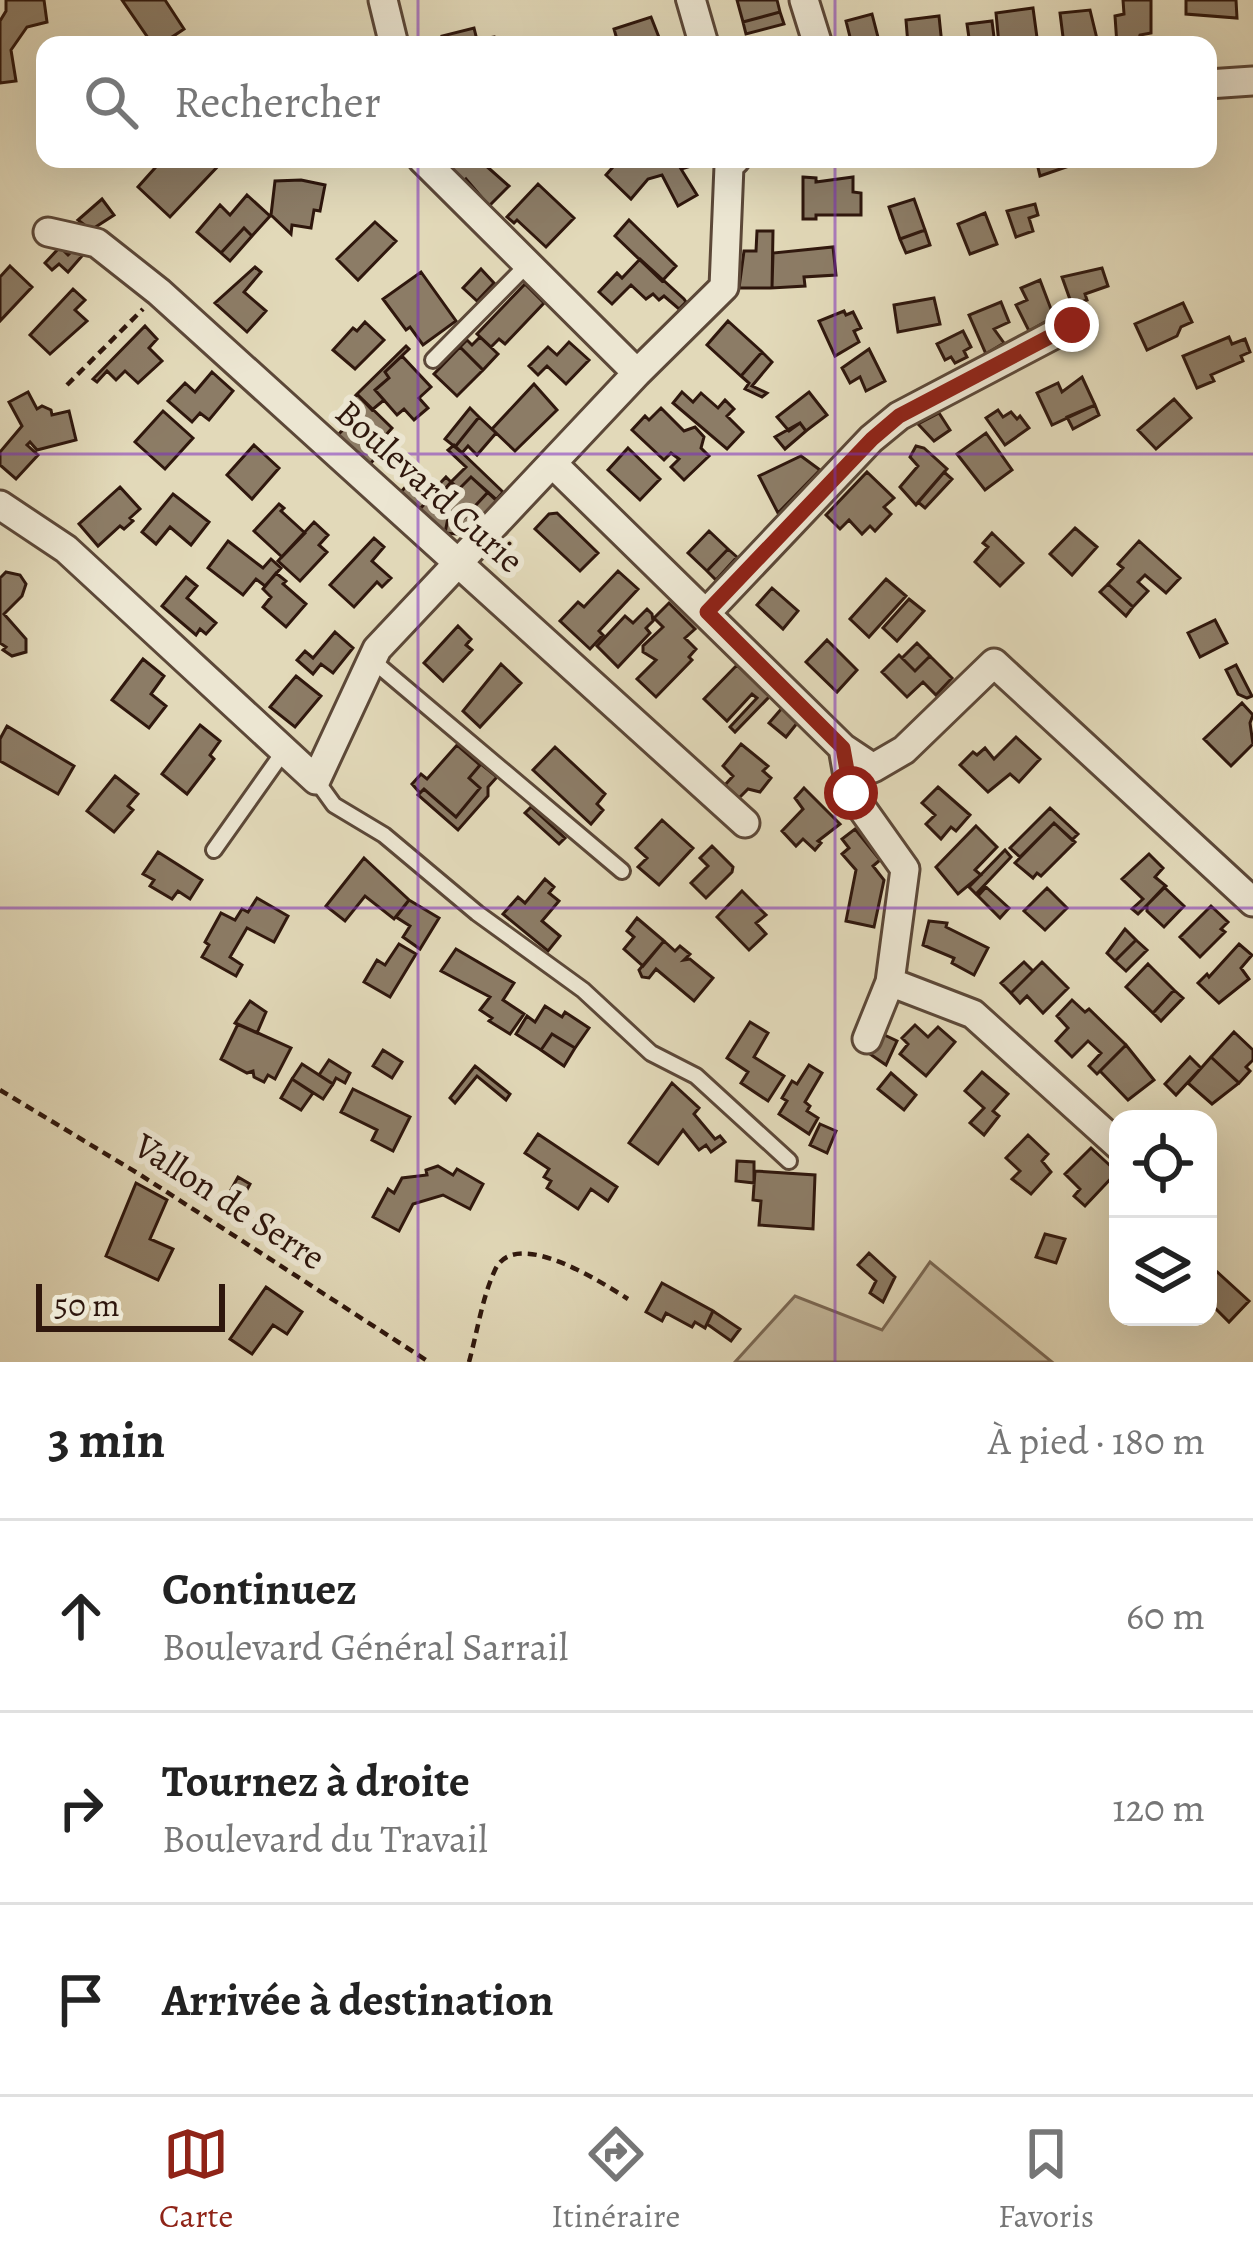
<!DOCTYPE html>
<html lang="fr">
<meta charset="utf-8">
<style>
:root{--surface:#fff;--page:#f6f6f6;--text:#222;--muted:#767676;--line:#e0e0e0;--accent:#8f2418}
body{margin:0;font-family:Alegreya,serif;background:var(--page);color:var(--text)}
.controls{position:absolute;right:36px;bottom:36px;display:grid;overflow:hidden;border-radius:24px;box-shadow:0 12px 48px #0002}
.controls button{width:108px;height:108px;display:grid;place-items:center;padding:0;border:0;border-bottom:3px solid var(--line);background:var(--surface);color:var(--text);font:60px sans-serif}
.scale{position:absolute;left:36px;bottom:30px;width:189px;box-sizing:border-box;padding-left:12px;border:6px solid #2f170d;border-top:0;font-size:33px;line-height:42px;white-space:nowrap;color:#2f170d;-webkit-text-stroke:9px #ece6d2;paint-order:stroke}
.stop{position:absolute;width:36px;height:36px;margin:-27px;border:9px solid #8f2418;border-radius:50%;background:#fff}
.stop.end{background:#8f2418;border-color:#fff;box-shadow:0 3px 12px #0008}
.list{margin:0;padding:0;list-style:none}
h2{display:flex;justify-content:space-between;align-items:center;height:156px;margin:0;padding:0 48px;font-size:51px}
h2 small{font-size:39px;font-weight:400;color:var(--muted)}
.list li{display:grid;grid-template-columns:78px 1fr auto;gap:36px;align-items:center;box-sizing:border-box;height:192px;padding:0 48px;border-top:3px solid var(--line)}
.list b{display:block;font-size:45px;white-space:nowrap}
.list p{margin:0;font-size:39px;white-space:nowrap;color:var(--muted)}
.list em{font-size:39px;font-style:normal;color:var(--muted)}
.icon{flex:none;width:66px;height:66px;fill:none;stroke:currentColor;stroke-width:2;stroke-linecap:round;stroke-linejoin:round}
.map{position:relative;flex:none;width:1253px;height:1362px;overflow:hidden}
.search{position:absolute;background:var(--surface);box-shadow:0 12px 48px #0002;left:36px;right:36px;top:36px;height:132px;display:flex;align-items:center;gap:30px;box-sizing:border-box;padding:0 42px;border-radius:24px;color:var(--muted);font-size:45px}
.sheet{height:732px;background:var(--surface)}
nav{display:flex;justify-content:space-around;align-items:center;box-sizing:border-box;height:168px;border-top:3px solid var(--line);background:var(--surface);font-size:33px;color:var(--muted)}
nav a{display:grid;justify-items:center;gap:6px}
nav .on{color:var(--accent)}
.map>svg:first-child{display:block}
.green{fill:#c4b89c;stroke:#7a6854;stroke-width:3}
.building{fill:#8c7c66;stroke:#2f170d;stroke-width:3}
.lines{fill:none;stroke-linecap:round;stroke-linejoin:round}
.lane-casing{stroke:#5c4838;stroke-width:20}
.street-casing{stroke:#5c4838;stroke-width:33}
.path{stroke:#2f170d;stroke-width:4.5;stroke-dasharray:9 6;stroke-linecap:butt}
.lane{stroke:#ece6d2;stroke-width:14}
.street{stroke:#ece6d2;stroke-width:27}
.route{stroke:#8f2418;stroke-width:15}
.grid{fill:none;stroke:#7b2cbf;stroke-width:3;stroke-opacity:0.55}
.labels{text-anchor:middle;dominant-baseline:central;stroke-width:12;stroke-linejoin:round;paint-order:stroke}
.street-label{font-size:36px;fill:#2f170d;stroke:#ece6d2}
</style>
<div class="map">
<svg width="1253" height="1362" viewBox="0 0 1253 1362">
<rect width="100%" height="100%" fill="#e2d9b9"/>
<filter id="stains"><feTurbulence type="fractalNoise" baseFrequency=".00167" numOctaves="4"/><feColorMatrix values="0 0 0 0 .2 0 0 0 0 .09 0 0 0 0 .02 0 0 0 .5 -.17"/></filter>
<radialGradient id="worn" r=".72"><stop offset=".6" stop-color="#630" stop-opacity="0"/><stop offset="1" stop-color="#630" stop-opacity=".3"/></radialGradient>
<path class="green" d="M930 1262 1052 1362H735L795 1296 882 1330Z"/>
<path class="building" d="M6 0H44L47 22 27 27 11 50 16 81 0 83V21L6 11Z
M122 0H165L184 29 160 45H153Z
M737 0H777L780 12 743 22Z
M1123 0H1151V33L1140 35 1137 45H1117L1115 16 1124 14Z
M1186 0H1236L1237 18 1186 14Z
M1033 8 1038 45H999L996 13Z
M1090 10 1098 43 1064 45 1060 13Z
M780 12 784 24 746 34 743 22Z
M872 14 880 45H841L839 39 850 37 846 21Z
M939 16 942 45H908L906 20Z
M651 17 662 45H638L636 39 618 43 614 29Z
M992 21 995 45H970L967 24Z
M474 28 477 40 494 37 495 45H444L442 36Z
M163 159H212L219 165 170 217 138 187Z
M613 159H628L632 163 647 159H696L698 164 681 169 697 195 678 206 662 175 648 179 631 199 606 175 613 167Z
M1036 159H1074L1075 164 1040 176Z
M484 164 509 186 489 206 466 179 457 189 437 168Z
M803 177 816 178V182L853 177V192L861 193V215H816V219H803Z
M301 180 325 185 320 211 314 210 311 228 292 225 291 234 271 215 275 181Z
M538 184 574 218 546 247 517 220 514 223 507 217Z
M247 195 270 216 252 236 244 228 221 253 197 232 220 205 230 215Z
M102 199 114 215 91 230 78 220Z
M914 199 925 230 900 239 889 207Z
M1035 204 1038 215 1029 218 1033 231 1016 237 1007 211Z
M985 213 997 244 970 254 958 224Z
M629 220 676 266 662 281 615 236Z
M375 222 396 241 358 280 337 259Z
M244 228 252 236 230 261 221 253Z
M925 230 930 245 906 253 900 239Z
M757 231H773L772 288H739L744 251H756Z
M60 247 68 255 74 249 82 256 68 272 59 264 52 270 45 263Z
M833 247 836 275 804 277 805 286 772 288 773 253Z
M640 259 684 299 686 302 679 309 664 296 659 300 653 294 646 299 631 285 612 304 599 292 617 273 622 278Z
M10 266 32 287 0 321V277Z
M255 267 261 272 244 292 266 311 247 332 215 303Z
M1102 268 1108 286 1085 294 1087 300 1072 305 1062 277Z
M481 269 494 283 477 301 463 288Z
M421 272 456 321 423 345 410 327 406 330 383 299Z
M1040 280 1054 317 1029 331 1016 305 1027 300 1021 288Z
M525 284 544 303 505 344 499 339 491 347 477 334Z
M73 289 85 300 75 310 87 321 50 354 30 335Z
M934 298 940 324 898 332 894 305Z
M1001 302 1009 322 994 329 1004 343 986 354 969 315Z
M1183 303 1192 322 1181 327 1177 336 1147 350 1135 324Z
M844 311 846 315 853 312 861 328 854 331 859 342 835 356 819 321Z
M728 321 762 352 741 376 707 345Z
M365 322 384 340 355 369 333 350 353 328 357 331Z
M145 326 157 339 149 348 162 361 138 383 125 371 116 380 107 371 97 382 93 379Z
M963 331 971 347 964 351 967 357 955 363 951 357 945 360 937 344Z
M480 337 498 354 483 370 460 347 467 340 472 345Z
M1229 337 1232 344 1245 339 1250 352 1241 356 1243 361 1211 375 1214 381 1197 388 1183 356Z
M569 342 589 360 566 384 547 366 538 375 529 366 548 347 557 355Z
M406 346 409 349 385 372 389 378 375 390 384 400 372 410 357 394Z
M460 347 483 370 457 396 434 374Z
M869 349 885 381 866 391 860 377 850 383 842 368Z
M762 352 772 362 752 386 767 393 762 397 745 389 749 383 741 376Z
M402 356 431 387 419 398 428 408 414 420 404 409 397 415 375 390 389 378 385 372Z
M212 372 233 391 209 420 200 413 192 422 168 401 185 383 195 392Z
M1082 377 1095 405 1052 425 1037 393 1058 383 1062 392Z
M534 384 557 410 515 451 492 429Z
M28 392 37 409 42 406 51 410 52 415 69 411 76 440 37 450 30 442 27 445 38 455 16 479 0 465V452L22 426 9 402Z
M682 392 693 402 701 393 718 408 725 400 734 409 727 416 743 432 727 449 673 403Z
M809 392 827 415 806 431 800 423 789 431 777 417Z
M357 394 392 428 378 444 384 449 370 464 338 435 351 421 340 411Z
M1174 399 1191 418 1156 449 1138 430Z
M1095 405 1099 415 1073 429 1067 417Z
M470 408 479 417 455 447 445 439Z
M661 408 684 431 695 427 704 437 701 448 709 456 684 480 671 467 679 459 671 453 664 460 632 430 645 416 649 420Z
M998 410 1003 417 1011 412 1017 419 1020 416 1029 428 1005 445 986 418Z
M163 411 193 438 165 469 135 442Z
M939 413 950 430 934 441 918 424Z
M479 417 496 433 477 455 468 446 462 453 455 447Z
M800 423 806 431 785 449 775 437Z
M986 433 1012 470 985 490 957 454Z
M254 445 279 468 252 499 227 475Z
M454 445 503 492 496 500 471 477 459 489 451 482 466 467 448 450Z
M916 446 924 448 947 469 916 505 900 487 918 466 910 457Z
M628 448 660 479 640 500 608 470Z
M801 456 820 470 778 513 759 476Z
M867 472 894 498 884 507 891 514 875 531 870 526 862 534 849 520 840 529 826 515Z
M944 472 952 479 925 508 918 502Z
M446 477 451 482 432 504 428 500 420 509 401 492 409 483 427 497Z
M471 477 488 492 464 518H448L445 533 420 509 428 500 432 504 451 482 459 489Z
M120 487 140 509 130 518 133 521 124 529 120 526 98 546 79 524Z
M488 492 498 501 466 535 445 533 448 518H464Z
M173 494 209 522 191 545 170 527 156 544 142 532Z
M279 504 284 508 281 511 305 533 282 557 254 531Z
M557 513 598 553 580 571 535 529 549 514Z
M314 522 328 535 319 545 327 552 300 581 278 561Z
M1075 528 1097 547 1072 575 1050 554Z
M709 531 728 549 707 571 688 553Z
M992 533 1023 563 1000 586 975 562 988 547 983 543Z
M374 538 384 547 372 561 391 578 382 587 377 582 354 607 330 585Z
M228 541 263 568 271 559 281 568 265 586 256 579 243 595 208 568Z
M1139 541 1180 578 1166 593 1145 575 1138 582 1148 591 1133 607 1108 584 1123 568 1118 564Z
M728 549 737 557 716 580 707 571Z
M618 571 638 589 599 631 603 635 590 649 560 621 578 602 584 607Z
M6 572 20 575 26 584 22 596 4 614 26 639V652L12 656 3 650 6 647 0 643V578Z
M276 573 286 581 283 584 306 604 286 627 263 607 271 597 263 589Z
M186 577 197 586 187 598 216 623 206 634 200 629 196 635 162 606Z
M886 579 906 596 869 637 850 619Z
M1108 584 1133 607 1126 616 1100 592Z
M772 588 798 611 783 629 757 605Z
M909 599 924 611 897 641 883 628Z
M669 603 695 629 685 638 696 649 689 657 692 660 656 697 637 679 656 660 643 652V646L663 627 654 618Z
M647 609 652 614 653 621 646 628 650 633 618 667 597 646 625 616 633 623Z
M1215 620 1227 643 1200 657 1188 633Z
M458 626 471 639 466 645 472 650 443 681 424 663Z
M335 632 353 648 333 673 321 664 313 674 297 660 305 651 313 658Z
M827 640 857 670 837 692 806 662Z
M917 643 930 656 915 671 902 658Z
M899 655 915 671 930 656 952 678 936 695 923 682 907 697 882 672Z
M143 659 164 676 151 694 166 706 149 728 112 700Z
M501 664 521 683 480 727 463 711Z
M737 665 770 696 735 732 730 727 757 698 752 694 727 721 704 699Z
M1236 665 1252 696 1247 698 1238 694 1226 670Z
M296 676 321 696 295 727 270 707Z
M1242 703 1253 715 1250 723 1253 744 1231 766 1204 739Z
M783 707 798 722 786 737 769 723Z
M200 725 220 741 210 755 214 759 187 794 162 774Z
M7 726 74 766 58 794 0 761V739Z
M1016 737 1040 759 1019 782 1010 774 988 792 960 765 973 752 977 755 985 748 994 759Z
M741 744 768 766 763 771 771 778 760 792 748 789 739 798 725 785 733 776 723 766Z
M457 745 480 765 469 778 480 788 456 817 424 789 420 793 412 784 421 774 427 779Z
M555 747 605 794 597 804 603 810 591 824 533 770Z
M481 764 497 777 488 787V796L458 830 418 795 424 789 456 817 480 788 469 778Z
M115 776 138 794 128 806 133 810 114 832 87 811Z
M938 787 970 815 956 831 951 827 941 839 926 824 935 815 922 803Z
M804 788 840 824 818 841 821 843 815 850 803 839 796 846 782 831 803 809 795 798Z
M531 807 565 838 559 844 525 813Z
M1050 808 1078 834 1072 840 1054 823 1020 857 1010 848Z
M662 820 693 848 659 885 638 867 647 858 636 848Z
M1054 823 1075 842 1041 876 1037 873 1033 878 1015 863Z
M976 826 997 847 975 870 981 875 958 894 936 867Z
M855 829 880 860 873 866 884 880 874 927 846 921 856 870 842 854 849 848 842 839Z
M712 846 733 867 732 872 706 898 691 883 708 866 700 858Z
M1005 850 1011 857 976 894 969 887Z
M158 852 202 880 190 899 178 891 172 899 150 886 154 880 143 874Z
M1149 854 1163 868 1155 877 1166 886 1138 914 1132 909 1143 899 1122 879Z
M364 858 409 900 394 919 365 896 345 921 326 906Z
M545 879 554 887 549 893 559 901 542 921 560 936 548 951 503 914 518 897 525 903Z
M986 887 1009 908 1000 918 978 896Z
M1164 887 1184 906 1164 927 1147 911V905Z
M1047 888 1067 908 1045 930 1024 911Z
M742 891 766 915 756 923 766 934 749 950 717 917Z
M257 898 288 916 274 942 247 928 230 957 242 965 236 976 202 957 209 945 205 942 221 913 235 920 242 909 248 912Z
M409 900 439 918 420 949 403 937 410 926 396 917Z
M1211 906 1228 922 1221 929 1225 932 1200 957 1180 937Z
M637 918 664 941 643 966 624 949 634 937 627 931Z
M929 921 947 923 946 927 988 948 974 975 952 963 954 958 923 945Z
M1125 929 1136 940 1115 961 1107 953Z
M1136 940 1147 950 1126 971 1115 961Z
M664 941 675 951 680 946 690 954 684 960 690 959 713 978 694 1001 656 969 649 978 642 977 639 970Z
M399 944 416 954 390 997 364 982 377 960 385 965Z
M1239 944 1252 955 1241 968 1249 979 1219 1003 1198 983 1207 974 1209 977Z
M456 949 514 983 503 1000 524 1014 510 1034 489 1021 492 1018 480 1010 490 997 441 971Z
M1024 962 1033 971 1011 993 1001 983Z
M1042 962 1068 988 1043 1013 1027 996 1020 1003 1011 993Z
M1148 964 1174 990 1153 1013 1126 987Z
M1174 990 1183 998 1161 1021 1153 1013Z
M1072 1000 1085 1012 1089 1009 1126 1045 1097 1074 1089 1066 1101 1053 1088 1041 1072 1057 1056 1041 1068 1028 1057 1016Z
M250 1001 266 1012 257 1033 235 1023Z
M545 1006 562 1017 565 1012 589 1028 575 1048 552 1034 541 1050 516 1034 527 1016 535 1022Z
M750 1022 768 1033 754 1057 784 1076 768 1101 741 1083 748 1072 727 1058Z
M238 1024 291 1048 275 1079 268 1075 264 1082 254 1077 253 1071 247 1073 221 1059Z
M915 1025 928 1037 938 1027 955 1042 926 1076 900 1054 908 1044 902 1038Z
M876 1031 897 1041 886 1065 867 1052Z
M1234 1032 1253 1050V1060L1246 1067 1250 1071 1239 1083 1211 1057Z
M552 1034 575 1048 564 1066 541 1050Z
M1126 1045 1154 1080 1128 1100 1100 1071Z
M383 1050 402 1062 392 1078 373 1066Z
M1190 1057 1201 1068 1176 1095 1165 1084Z
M1211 1057 1239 1083 1212 1104 1188 1083Z
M329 1060 350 1073 345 1083 336 1078 333 1084 319 1075Z
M302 1064 333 1084 323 1099 292 1079Z
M809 1065 822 1073 805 1102 810 1106 807 1111 818 1118 809 1134 779 1114 787 1101 782 1098 792 1081 797 1084Z
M475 1066 510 1094 506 1100 477 1076 455 1103 450 1098Z
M982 1072 1008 1094 993 1111 999 1116 984 1135 970 1123 984 1108 965 1091Z
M891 1073 916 1095 904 1110 878 1089Z
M292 1079 313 1093 301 1110 281 1098Z
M672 1083 699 1108 694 1114 715 1139 720 1136 725 1142 711 1152 706 1145 699 1150 683 1130 658 1164 629 1143Z
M353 1089 410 1117 393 1151 372 1140 377 1130 341 1112Z
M820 1124 836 1131 827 1153 810 1145Z
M538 1134 617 1187 608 1201 591 1189 578 1209 547 1188 551 1181 544 1177 549 1169 525 1153Z
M1028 1135 1048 1154 1042 1161 1051 1172 1031 1194 1012 1179 1020 1171 1006 1158Z
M1091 1148 1117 1172 1085 1206 1074 1196 1080 1189 1065 1174Z
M737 1161 754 1162V1183L736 1181Z
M438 1166 453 1175 457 1169 483 1184 470 1209 443 1195 413 1204 399 1231 373 1217 388 1189 394 1193 402 1178 427 1175 426 1170Z
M755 1171 815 1175 813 1229 759 1225 761 1201 753 1200Z
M238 1177 250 1184 235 1212 222 1206Z
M136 1183 167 1200 150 1239 173 1249 158 1280 106 1256Z
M1045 1234 1065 1239 1056 1263 1036 1257Z
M869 1253 895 1277 883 1302 870 1293 876 1281 858 1265Z
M1215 1270 1249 1301 1229 1322 1211 1304 1208 1307V1278Z
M662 1283 713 1311 705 1328 695 1322 692 1327 666 1313 662 1321 646 1312Z
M266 1287 302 1312 287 1334 273 1325 252 1354 230 1339Z
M713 1311 740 1329 731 1341 707 1324Z"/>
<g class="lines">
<defs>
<path id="lane" d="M684 0 697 45
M698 0 711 45
M433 360 527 265
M372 660 622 871
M316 780 334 805 384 835 477 913 583 990 651 1053 696 1076 789 1161
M214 850 284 751"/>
<path id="street" d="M383 0 394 45
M804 0 818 45
M1208 84 1253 81
M422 159 637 373
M48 232 97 243 159 292 745 823
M553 464 843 748 873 768 904 750 994 663 1253 902
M0 505 66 549 316 780 377 649 637 373 724 287 729 166 736 159
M707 612 871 439 899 416 1072 325
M843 748 851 793 905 869 890 982 973 1014 1118 1145
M867 1039 890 982"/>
</defs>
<use href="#lane" class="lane-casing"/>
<use href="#street" class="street-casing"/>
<path class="path" d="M67 385 143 309
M0 1090 139 1174 429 1362
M469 1362C477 1333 482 1298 495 1270 515 1226 601 1282 628 1299"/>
<use href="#lane" class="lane"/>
<use href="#street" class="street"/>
</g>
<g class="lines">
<path class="route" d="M851 793 843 748 707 612 872 439 899 416 1072 325"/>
</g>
<path class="grid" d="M418 0V45M835 0V45M418 159V1362M835 159V1362M0 454H1253M0 908H1253"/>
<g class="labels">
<g class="street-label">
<text transform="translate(430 486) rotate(42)">Boulevard Curie</text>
<text transform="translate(230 1201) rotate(33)">Vallon de Serre</text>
</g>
</g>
<rect width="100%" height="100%" filter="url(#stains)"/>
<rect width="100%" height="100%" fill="url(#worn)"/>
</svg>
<div class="controls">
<button><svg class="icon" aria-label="locate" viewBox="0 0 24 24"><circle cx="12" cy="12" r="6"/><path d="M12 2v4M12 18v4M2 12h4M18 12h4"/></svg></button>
<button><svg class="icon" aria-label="layers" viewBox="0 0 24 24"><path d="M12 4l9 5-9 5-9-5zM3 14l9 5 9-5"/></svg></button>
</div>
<div class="scale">50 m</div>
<div class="stop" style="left:851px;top:793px"></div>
<div class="stop end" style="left:1072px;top:325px"></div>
<div class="search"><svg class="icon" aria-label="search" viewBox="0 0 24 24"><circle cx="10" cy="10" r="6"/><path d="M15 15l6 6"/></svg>Rechercher</div>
</div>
<section class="sheet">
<h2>3 min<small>À pied · 180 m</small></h2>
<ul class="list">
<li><svg class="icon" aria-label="ahead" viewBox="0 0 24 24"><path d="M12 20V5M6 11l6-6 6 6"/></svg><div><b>Continuez</b><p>Boulevard Général Sarrail</p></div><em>60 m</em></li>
<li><svg class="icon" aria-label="right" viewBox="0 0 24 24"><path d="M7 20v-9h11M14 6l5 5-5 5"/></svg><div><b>Tournez à droite</b><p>Boulevard du Travail</p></div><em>120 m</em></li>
<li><svg class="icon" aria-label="arrive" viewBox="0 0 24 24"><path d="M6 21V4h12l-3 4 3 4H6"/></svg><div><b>Arrivée à destination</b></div></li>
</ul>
</section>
<nav>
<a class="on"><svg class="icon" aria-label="map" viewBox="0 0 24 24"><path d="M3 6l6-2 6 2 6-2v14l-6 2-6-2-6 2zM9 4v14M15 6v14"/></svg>Carte</a>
<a><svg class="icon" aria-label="directions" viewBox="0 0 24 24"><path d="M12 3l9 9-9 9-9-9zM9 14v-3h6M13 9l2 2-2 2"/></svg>Itinéraire</a>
<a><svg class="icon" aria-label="saved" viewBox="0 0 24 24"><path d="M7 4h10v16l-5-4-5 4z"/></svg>Favoris</a>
</nav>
